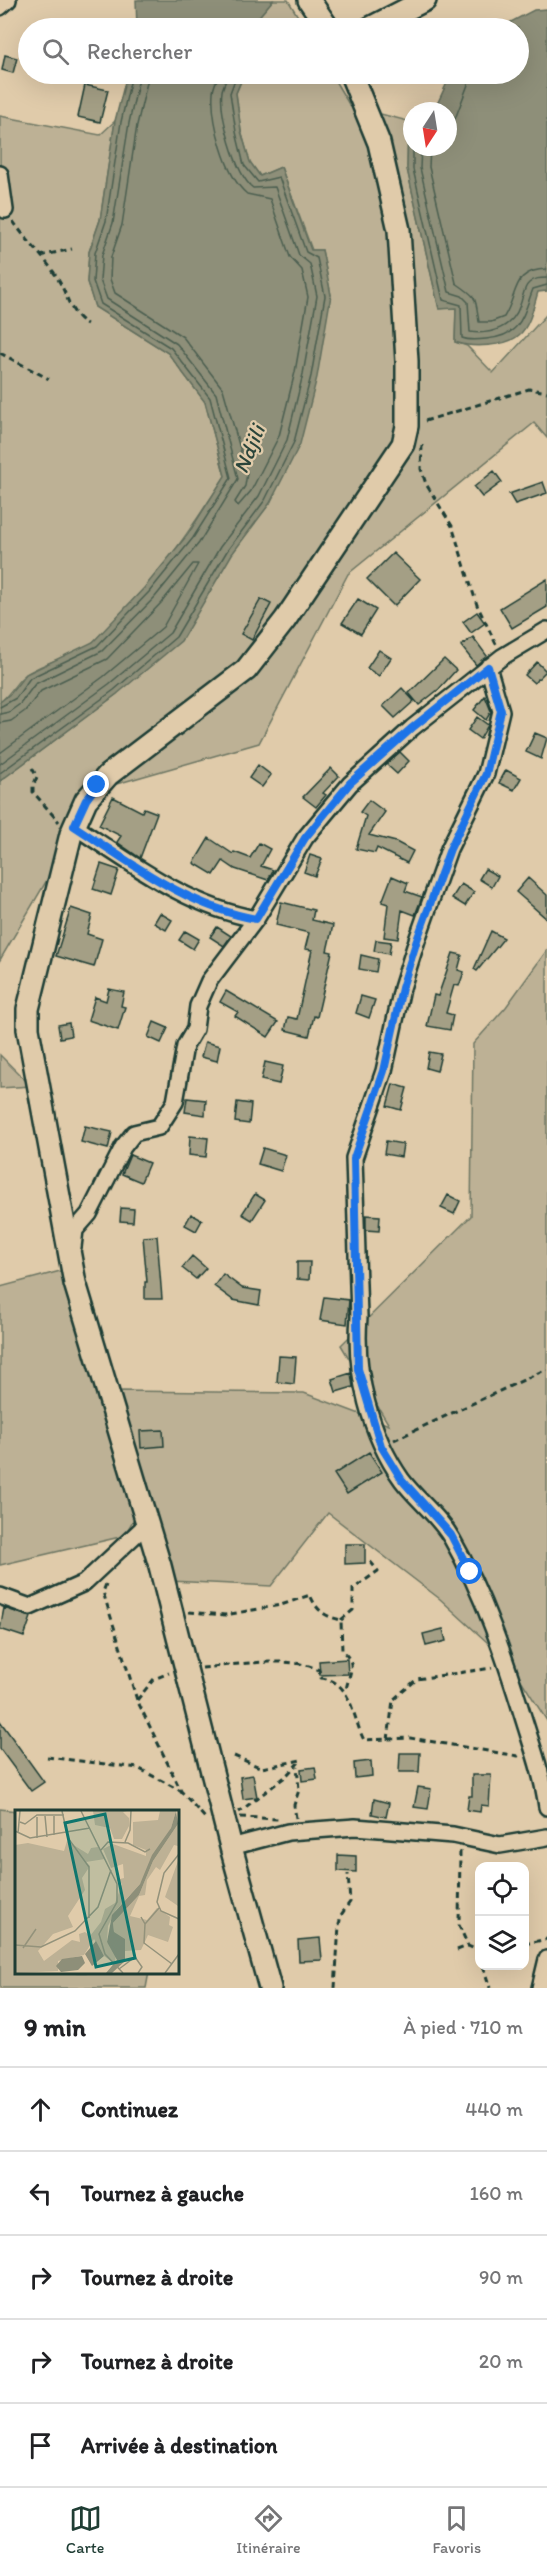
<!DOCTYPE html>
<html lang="fr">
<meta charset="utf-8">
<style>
:root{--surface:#fff;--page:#f2f2f2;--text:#202124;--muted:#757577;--line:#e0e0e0;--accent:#1f3d34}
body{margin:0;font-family:Itim,sans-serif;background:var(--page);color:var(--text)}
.controls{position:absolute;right:18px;bottom:18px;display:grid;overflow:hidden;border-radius:12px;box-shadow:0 6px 24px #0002}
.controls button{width:54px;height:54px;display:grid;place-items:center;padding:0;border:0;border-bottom:2px solid var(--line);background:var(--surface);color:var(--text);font:30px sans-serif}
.compass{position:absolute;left:403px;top:102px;width:54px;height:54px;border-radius:50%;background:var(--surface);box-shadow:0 6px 24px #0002;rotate:192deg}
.stop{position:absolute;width:18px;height:18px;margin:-14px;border:4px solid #1a73e8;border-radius:50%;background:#fff}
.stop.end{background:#1a73e8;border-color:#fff;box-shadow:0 2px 6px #0008}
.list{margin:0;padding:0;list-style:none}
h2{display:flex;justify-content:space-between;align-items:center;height:78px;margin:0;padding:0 24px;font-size:26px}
h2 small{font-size:20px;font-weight:400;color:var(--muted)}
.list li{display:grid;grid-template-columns:39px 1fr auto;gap:18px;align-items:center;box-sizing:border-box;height:84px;padding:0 24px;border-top:2px solid var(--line)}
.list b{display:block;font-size:22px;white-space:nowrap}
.list em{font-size:20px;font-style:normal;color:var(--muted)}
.icon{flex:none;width:33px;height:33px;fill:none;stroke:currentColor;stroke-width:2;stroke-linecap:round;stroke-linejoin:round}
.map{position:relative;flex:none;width:547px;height:1988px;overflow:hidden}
.search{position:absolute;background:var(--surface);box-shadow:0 6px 24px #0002;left:18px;right:18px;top:18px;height:66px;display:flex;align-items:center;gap:15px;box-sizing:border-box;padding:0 21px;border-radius:33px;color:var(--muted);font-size:22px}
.sheet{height:498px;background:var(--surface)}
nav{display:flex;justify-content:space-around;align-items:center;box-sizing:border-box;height:84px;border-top:2px solid var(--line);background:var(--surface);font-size:16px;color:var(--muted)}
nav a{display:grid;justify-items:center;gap:3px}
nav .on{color:var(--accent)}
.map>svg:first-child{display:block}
.green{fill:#bdb195;stroke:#6e7764;stroke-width:1.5}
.water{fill:#8e8f79;stroke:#626e5d;stroke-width:1.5}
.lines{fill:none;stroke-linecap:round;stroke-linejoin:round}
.shore{stroke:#4b5e50;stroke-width:1.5}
.building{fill:#a49f85;stroke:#1f3d34;stroke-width:1.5}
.street-casing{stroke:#1f3d34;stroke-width:20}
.secondary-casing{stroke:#1f3d34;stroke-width:26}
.path{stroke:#1f3d34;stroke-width:3;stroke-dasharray:6 4.5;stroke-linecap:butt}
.street{stroke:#e0cbaa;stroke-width:15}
.secondary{stroke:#e0cbaa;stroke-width:21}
.route{stroke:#1a73e8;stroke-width:8}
.labels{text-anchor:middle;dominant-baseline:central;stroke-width:4.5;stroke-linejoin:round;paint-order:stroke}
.water-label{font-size:22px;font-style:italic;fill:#2a453b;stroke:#e0cbaa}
.inset-road{fill:none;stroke:#93927b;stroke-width:1.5}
.view{fill:#0f766e;fill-opacity:0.15;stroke:#0f766e;stroke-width:3}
.inset-edge{fill:none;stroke:#1f3d34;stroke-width:3}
</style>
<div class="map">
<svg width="547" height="1988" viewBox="0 0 547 1988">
<rect width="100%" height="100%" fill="#e0cbaa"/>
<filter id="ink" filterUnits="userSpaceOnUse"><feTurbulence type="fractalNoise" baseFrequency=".0167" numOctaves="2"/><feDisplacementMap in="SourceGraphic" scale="12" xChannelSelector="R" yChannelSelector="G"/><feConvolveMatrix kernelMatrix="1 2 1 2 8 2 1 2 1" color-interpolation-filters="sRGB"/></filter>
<g filter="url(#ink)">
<path class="green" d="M273 0H288L305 28H249Z
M244 74H331L350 106 408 121 407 169 439 309 456 307 455 342 467 346 493 373 547 314V438L534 423 348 574 259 743 113 785 74 834 0 960V781L117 694 270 503 331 295 322 250H312L281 167 260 176 250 162 241 131 236 93Z
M0 116 100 135 115 121 100 220 89 252 87 282 95 307 168 353 205 402 225 476C190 531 145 598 94 641 76 656 48 660 28 673 17 679 11 694 0 702Z
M547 950V1721L511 1664 440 1599 328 1513 271 1586 170 1581 119 1391 304 1393 389 1425 341 1345 471 1216 473 1044 506 1007Z
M0 1055 31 1086 0 1088Z
M68 1269 139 1510 124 1536 0 1565V1287Z
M0 1809 16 1811V1972H149L146 1988H0Z"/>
<path class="water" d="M136 0H273L249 28H137Z
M547 9V291L538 292C534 305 530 326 519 335 506 347 471 348 455 342L456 308 439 309 407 169 408 121 412 120V147H448V111H434L451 74H518V28H499L534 10Z
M127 74H244L236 93 241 131 250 162 260 176 281 167 311 250H322L331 295 317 377 300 444 270 503 232 554 181 641 117 694 0 781V702L11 693 26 674 93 642 144 588 188 534 225 476 205 402 168 353 95 307 87 282 89 252 100 220 115 121Z"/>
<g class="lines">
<path class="shore" d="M149 74 137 125 122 225 111 257 110 279 115 293 183 337 223 389 247 473 245 486 235 502 238 506 251 491 279 436 295 372 308 297 302 270 290 257 270 199 247 194C225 176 211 120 213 92 214 85 217 79 220 74
M448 129 455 119 472 74
M413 147V169L443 300 461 305 462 338C470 341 478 340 486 339 521 336 522 318 533 289L547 285
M421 147 420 168 449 292 462 296 468 302 470 332C492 335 513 327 520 305 523 298 523 288 529 283 534 278 541 278 547 278
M430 147 429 167 456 283C478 298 475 296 479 322H491L504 317C519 293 511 270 547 269
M0 707 16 698 30 678 97 646 149 592 193 538 231 478 210 398 171 348 101 304 93 281 95 253 106 221 121 122 132 74
M0 714 9 712 20 704 35 684 102 651 155 597 199 543 238 479 216 394 177 344 107 299 100 280 102 255 113 223 129 123 140 74
M0 723 11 721 25 711 41 691 107 659 161 603 193 564H198L163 627 103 677 0 753
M0 764 109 684 170 633 220 547 259 496 287 440 303 374 317 296 310 264 299 255 275 187 253 188C235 174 219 113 222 91 223 85 227 79 229 74
M0 773 114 690 176 637 227 551 265 500 294 442 311 376 325 296 317 258 306 252 279 177 258 182 244 165 236 132 230 93 237 74"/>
</g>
<path class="building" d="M5 55 17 58 13 73 2 70Z
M85 85 108 90 100 122 78 117Z
M494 471 502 482 482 497 474 487Z
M543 482 547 493 515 504 509 494Z
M393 553 420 579 394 606 367 579Z
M547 579V607L512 628 500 608Z
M261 599 271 604 252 640 241 634Z
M358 599 376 610 361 634 342 623Z
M477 612 485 623 471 633 463 622Z
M473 637 487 656 476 665 461 646Z
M379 650 391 658 379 676 367 668Z
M444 659 456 670 439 689 419 705 409 693Z
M537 662 546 671 534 683 525 675Z
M402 688 414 701 395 718 383 706Z
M485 696 491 711 486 720 474 710Z
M477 717 488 725 480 739 468 730Z
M535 733 547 738 541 759 526 752Z
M400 752 409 761 397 774 386 764Z
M258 765 271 775 262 787 249 778Z
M331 768 339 776 323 793 326 795 316 807 303 797Z
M506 770 521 778 514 790 499 783Z
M113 797 142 812 144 808 157 813 140 858 117 842 121 836 99 825Z
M369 800 385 812 369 835 396 842 413 851 407 863 377 848 375 853 356 849 366 816 360 812Z
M209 838 233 854 234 852 250 858 259 843 270 849 261 866 273 870 268 880 235 869 223 861 214 875 194 863Z
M310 855 322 859 315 876 304 872Z
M101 864 119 870 111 895 93 889Z
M485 869 498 876 492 887 479 879Z
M392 876 408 883 405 891 422 897 415 915 402 910 398 939 384 937 388 904 382 902Z
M528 878 547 895V919L516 892Z
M461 884 474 892 465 906 452 898Z
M281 902 314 910 312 920 333 925 327 951 332 952 317 1017 314 1016 309 1036 285 1030 288 1017 297 1019 312 950 305 949 309 933 276 925Z
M71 908 92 915 87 934 102 939 94 967 56 956Z
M160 913 172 920 166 930 154 923Z
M217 927 231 936 224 946 210 937Z
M185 931 199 939 193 949 179 940Z
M491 931 504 938 477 971 474 969Z
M376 940 391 942 389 954 374 951Z
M453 953 462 955 458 970 464 972 459 986 454 985 446 1013 453 1015 450 1030 427 1026 434 995 438 996Z
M361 955 378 959 376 972 359 969Z
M109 989 124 992 121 1006 125 1007 118 1030 88 1020 95 997 106 1001Z
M226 991 278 1022 268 1037 235 1016 238 1012 220 1002Z
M361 996 375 1000 369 1018 356 1013Z
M154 1022 168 1028 161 1043 148 1037Z
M69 1023 71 1036 60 1038 58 1025Z
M205 1042 220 1046 217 1061 201 1057Z
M429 1052 441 1054 437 1071 426 1068Z
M265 1062 283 1066 279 1084 261 1080Z
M393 1084 407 1088 401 1110 387 1106Z
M187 1098 206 1100 205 1115 185 1112Z
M237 1102 251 1104 249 1124 235 1122Z
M85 1126 112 1132 108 1149 81 1142Z
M190 1136 208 1138 206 1157 189 1155Z
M386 1141 403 1144 401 1157 384 1154Z
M263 1148 286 1155 281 1171 258 1164Z
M130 1155 149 1163 141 1182 122 1174Z
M255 1194 265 1200 252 1220 242 1214Z
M448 1195 460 1201 454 1214 441 1208Z
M121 1208 134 1209 133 1222 120 1221Z
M191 1214 202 1220 196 1231 185 1225Z
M366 1215 380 1216 379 1231 366 1230Z
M157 1236 162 1299H145V1282H147L143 1237Z
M192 1256 206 1268 196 1279 182 1268Z
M297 1262H310L309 1280 297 1279Z
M223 1274 242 1288 261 1291 259 1305 233 1300 214 1286Z
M324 1297 349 1300 347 1324 320 1320Z
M279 1356 296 1357 294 1384 277 1382Z
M351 1373 353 1387 336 1392 332 1379Z
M163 1430 164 1446 141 1448 140 1431Z
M369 1452 382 1472 347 1494 334 1474Z
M345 1544H365V1563L345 1564Z
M4 1608 31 1617 24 1637 0 1629Z
M443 1629 446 1641 426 1646 423 1634Z
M347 1659 348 1674 320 1675 319 1661Z
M0 1721 44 1782 31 1791 0 1749Z
M400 1753H420L419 1772H399Z
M371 1761 372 1776 355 1778 354 1763Z
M315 1767 317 1779 302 1781 301 1769Z
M253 1775 257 1797 243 1799 240 1777Z
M472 1775H491L489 1806 481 1805 480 1812 467 1810 469 1796H472Z
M418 1787 431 1789 428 1809 414 1807Z
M374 1799 389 1803 386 1817 372 1814Z
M338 1855 356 1856V1872L338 1871Z
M320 1938 322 1960 299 1961 298 1940Z"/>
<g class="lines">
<defs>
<path id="street" d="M0 7 8 0
M0 174 5 210
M488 667 501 711 486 774 449 849 417 940 402 988 384 1071 354 1158 359 1317C354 1372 370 1435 402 1480 417 1500 440 1517 452 1539 484 1595 505 1658 524 1720 533 1749 543 1777 547 1807
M74 826C131 863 188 907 256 919
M73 1247 75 1230 89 1214 123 1147 134 1133 159 1127 175 1102 185 1046 195 1029 198 1006 209 981 256 919 305 838 350 784 412 728 502 657 547 630
M0 1596 30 1607 84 1583 148 1523
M231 1847 288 1832 355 1827 453 1835 500 1845 547 1837
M540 1988 547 1959"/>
<path id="secondary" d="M309 0 328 28
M370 28 425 0
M270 1988 231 1847 160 1566 75 1283 28 1029V1009L71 834 86 800 108 775 246 670 285 620 403 444 407 426V361L399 230 379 143 351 74"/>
</defs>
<use href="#street" class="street-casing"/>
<use href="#secondary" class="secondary-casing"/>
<path class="path" d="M13 221C27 242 47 259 59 281 68 296 70 315 87 324
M40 256 72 249
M0 353 49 379
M425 421 529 389 547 392
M422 445 421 469 426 484 452 526 477 605 496 644
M32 768 37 777 33 786V792L59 822
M394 1440 547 1369
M106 1584 103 1592 137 1700 181 1791 206 1819
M189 1612 225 1615 281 1605 310 1595C317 1611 324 1616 341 1620L342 1651C358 1664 349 1672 346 1690
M341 1620 353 1610V1589L378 1571 369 1560
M202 1668C235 1665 290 1655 319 1670L321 1678C352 1681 352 1717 364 1740L410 1738 518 1756 521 1754
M137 1700 154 1679 169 1673
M388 1740 393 1700 417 1679 492 1668
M234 1756 262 1768 301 1760 285 1777 239 1812
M47 1757 138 1768 179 1790
M240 1817 278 1819
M296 1818 294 1805 299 1790 297 1766
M460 1851 459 1925 468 1946
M524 1944 547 1939
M457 1950 468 1946 477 1950 480 1956
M483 1966 490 1988
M335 1988 339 1925 341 1915 350 1902 348 1874"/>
<use href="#street" class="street"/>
<use href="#secondary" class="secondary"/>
</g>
</g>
<g class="lines" filter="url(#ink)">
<path class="route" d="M97 785 86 800 74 826C131 863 188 907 256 919L305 838 350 783 412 728 488 667 501 711 486 774 450 849 417 940 402 988 384 1071 354 1158 358 1369 381 1446 402 1480 451 1535 470 1572"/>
</g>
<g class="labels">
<g class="water-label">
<text transform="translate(249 449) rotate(-68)">Ndjili</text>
</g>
</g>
<g transform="translate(15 1810)">
<rect width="164" height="164" fill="#e0cbaa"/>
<path d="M78 1H112L108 2 114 8V16L107 29H99L95 18 80 15ZM145 1H161L156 18 125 74 101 100 93 116 92 132 101 143 100 154 89 146 79 129 69 145 43 151V161L0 163V35L13 33 49 41 52 31 73 44 76 38 83 37 90 49 71 52 75 56 67 68 70 80 53 106 58 117 38 124 23 141 29 151 57 130 65 132 64 124 70 122 75 126 86 112 90 99 100 93 107 74 101 70 109 68 108 54 96 58 88 39 98 34 131 46V40L118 35V12L143 10ZM163 14V36L159 35 145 60 141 57 132 70 130 85 124 86 115 106 132 110 142 98 155 107 154 115 158 117 153 132 133 125 126 140 110 141 109 129 99 123 98 113 124 85 138 51ZM163 51V96L150 87Z" fill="#bdb195"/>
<path d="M161 1 163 14 138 51 124 85 98 113 99 122 110 129V151L97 163H91L102 150 92 132 97 105 125 74 137 45 156 18ZM81 131 89 146 77 156 70 144ZM67 146 70 153 63 160 46 162 41 156 47 149Z" fill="#8e8f79"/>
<path class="inset-road" d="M47 1 53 28 74 57V108M66 1 102 74V92L84 124 90 144 108 163M30 6 32 27M39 6V25M22 7V28M5 12 10 14 22 5H49M0 21 15 28 75 18M3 23 5 1M110 32 115 20 116 1M86 40 93 32 113 33 130 42 135 39M164 44 149 63 142 92 146 101 164 109M126 107 130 114 129 133 157 154M130 114 144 98M0 135 26 137 60 121 83 97 96 60M8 138 21 119M120 147 127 157 123 163M104 159 120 147 117 133M150 163 164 144"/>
<path class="view" d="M90 4 120 148 81 157 50 13Z"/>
<rect width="164" height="164" class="inset-edge"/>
</g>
</svg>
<div class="controls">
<button><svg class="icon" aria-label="locate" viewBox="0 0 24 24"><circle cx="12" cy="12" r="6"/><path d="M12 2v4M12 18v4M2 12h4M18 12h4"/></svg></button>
<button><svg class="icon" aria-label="layers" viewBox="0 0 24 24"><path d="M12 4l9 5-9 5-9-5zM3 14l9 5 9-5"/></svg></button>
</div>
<svg class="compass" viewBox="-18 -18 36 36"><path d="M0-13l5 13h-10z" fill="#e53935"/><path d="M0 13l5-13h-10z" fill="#757577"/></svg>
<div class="stop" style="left:470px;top:1572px"></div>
<div class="stop end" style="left:97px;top:785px"></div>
<div class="search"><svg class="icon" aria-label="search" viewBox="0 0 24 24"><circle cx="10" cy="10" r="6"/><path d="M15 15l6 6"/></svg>Rechercher</div>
</div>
<section class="sheet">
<h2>9 min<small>À pied · 710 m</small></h2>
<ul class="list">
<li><svg class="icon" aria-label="ahead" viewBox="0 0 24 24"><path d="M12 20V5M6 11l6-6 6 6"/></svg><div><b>Continuez</b></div><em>440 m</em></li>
<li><svg class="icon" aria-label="left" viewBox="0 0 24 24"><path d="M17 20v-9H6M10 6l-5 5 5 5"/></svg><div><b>Tournez à gauche</b></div><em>160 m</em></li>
<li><svg class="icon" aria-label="right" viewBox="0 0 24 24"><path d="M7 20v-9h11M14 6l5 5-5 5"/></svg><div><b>Tournez à droite</b></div><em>90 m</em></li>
<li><svg class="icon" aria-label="right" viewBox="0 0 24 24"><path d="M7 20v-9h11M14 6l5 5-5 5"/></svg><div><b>Tournez à droite</b></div><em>20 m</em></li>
<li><svg class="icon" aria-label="arrive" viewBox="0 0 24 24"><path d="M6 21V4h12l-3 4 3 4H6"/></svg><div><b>Arrivée à destination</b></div></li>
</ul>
</section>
<nav>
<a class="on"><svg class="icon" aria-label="map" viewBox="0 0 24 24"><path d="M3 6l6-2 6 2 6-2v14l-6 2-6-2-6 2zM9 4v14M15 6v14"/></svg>Carte</a>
<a><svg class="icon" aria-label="directions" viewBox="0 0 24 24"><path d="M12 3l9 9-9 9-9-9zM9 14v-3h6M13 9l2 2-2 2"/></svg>Itinéraire</a>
<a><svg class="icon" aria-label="saved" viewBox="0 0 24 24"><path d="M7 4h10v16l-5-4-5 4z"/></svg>Favoris</a>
</nav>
